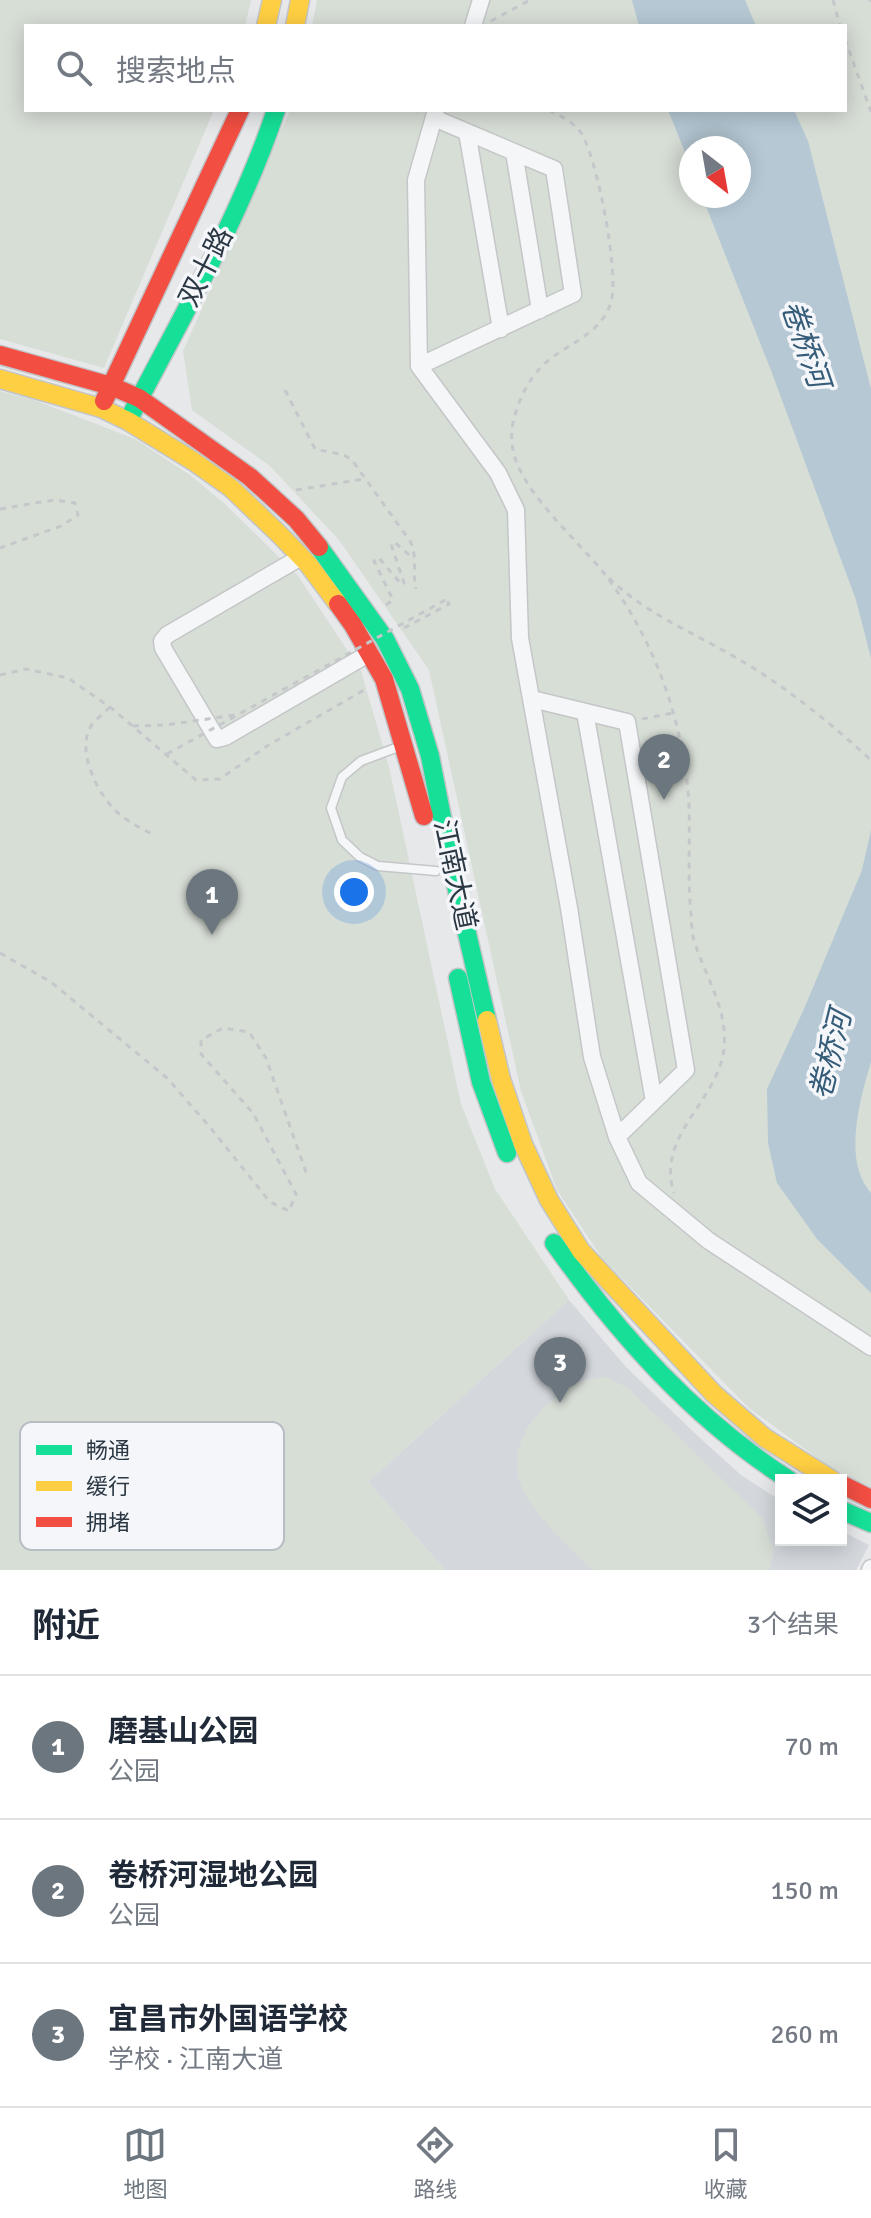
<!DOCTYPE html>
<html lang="zh">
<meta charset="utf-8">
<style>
:root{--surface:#fff;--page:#f2f2f3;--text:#1f2937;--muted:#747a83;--line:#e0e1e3;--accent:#6c767e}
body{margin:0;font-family:Signika,"Noto Sans SC",sans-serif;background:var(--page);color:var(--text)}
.controls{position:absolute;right:24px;bottom:24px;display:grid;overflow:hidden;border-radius:0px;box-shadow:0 4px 20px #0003}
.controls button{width:72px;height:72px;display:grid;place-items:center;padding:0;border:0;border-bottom:2px solid var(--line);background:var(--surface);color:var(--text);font:40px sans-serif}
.compass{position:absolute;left:679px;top:136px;width:72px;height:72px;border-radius:50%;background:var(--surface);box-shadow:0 4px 20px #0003;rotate:149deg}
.you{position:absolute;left:354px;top:892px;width:28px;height:28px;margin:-20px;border:6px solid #fff;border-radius:50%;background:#1a73e8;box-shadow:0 0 0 12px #1a73e833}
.badge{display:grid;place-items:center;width:52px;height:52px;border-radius:50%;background:var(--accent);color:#fff;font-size:26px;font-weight:700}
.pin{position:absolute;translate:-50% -66px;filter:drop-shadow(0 2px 4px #0008)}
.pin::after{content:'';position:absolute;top:42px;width:28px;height:24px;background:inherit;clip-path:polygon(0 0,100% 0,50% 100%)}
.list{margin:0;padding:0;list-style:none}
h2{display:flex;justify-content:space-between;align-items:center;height:104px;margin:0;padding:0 32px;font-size:34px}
h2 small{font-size:26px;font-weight:400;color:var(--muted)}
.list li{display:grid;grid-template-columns:52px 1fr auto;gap:24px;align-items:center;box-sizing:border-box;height:144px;padding:0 32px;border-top:2px solid var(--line)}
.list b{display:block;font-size:30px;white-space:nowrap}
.list p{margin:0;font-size:26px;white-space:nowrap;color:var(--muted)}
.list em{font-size:26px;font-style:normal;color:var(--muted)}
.icon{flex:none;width:44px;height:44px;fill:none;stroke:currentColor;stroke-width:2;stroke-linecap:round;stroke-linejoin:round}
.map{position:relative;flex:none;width:871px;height:1570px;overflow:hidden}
.search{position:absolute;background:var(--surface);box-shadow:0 4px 20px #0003;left:24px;right:24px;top:24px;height:88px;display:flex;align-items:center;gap:20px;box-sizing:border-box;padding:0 28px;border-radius:0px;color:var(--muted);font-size:30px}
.sheet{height:536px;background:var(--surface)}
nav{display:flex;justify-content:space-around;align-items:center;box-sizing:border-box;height:112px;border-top:2px solid var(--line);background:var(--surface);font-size:22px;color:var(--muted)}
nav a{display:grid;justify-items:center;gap:4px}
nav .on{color:var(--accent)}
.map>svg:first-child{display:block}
.built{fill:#d4d8dd}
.green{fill:#d7ded6;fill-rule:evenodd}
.water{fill:#b5c8d4}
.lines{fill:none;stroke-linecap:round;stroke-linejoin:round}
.lane-casing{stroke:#c4c6c8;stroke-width:11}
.street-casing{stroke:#c4c6c8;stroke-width:19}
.fast-casing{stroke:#c2c5c8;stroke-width:21}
.slow-casing{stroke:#c2c5c8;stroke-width:21}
.jam-casing{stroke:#c2c5c8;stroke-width:21}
.path{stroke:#c5c8ca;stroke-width:3;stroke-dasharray:6 6;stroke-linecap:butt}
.lane{stroke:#f5f6f7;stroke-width:8}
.street{stroke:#f5f6f7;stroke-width:16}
.fast{stroke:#16e098;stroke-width:18}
.slow{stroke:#ffcf43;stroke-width:18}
.jam{stroke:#f24e42;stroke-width:18}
.path-bridge{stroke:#c5c8ca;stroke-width:3;stroke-dasharray:6 6;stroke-linecap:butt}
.labels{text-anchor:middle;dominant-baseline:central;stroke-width:7;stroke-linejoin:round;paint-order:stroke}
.street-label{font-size:28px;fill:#2b3844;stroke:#f4f6f9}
.water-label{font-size:30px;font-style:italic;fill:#355c78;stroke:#f4f6f9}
.key{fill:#f4f6f9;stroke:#b8bdc3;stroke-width:2}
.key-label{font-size:22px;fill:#2b3844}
</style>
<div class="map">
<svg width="871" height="1570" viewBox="0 0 871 1570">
<rect width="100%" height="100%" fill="#e6e8ea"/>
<path class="built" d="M569 1300 626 1367 701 1439 741 1475 781 1501V1540H841V1531L869 1545 856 1570H445L368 1482Z"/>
<path class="green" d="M0 0H251L245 26H26V110H214L104 368 0 339Z
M317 0H871V1487L831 1468 749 1408 602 1258 557 1190 521 1091 429 670 339 540 270 466 192 410 183 351 290 110H845V26H312ZM691 148H739V196H691Z
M0 391 34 400 135 439 190 475 225 504 298 576 361 671 389 767 461 1104 495 1189 569 1300 368 1482 445 1570H0Z
M606 1377 628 1388 763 1519 774 1551 769 1570H593C570 1547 543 1524 526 1496 498 1449 540 1400 582 1381 589 1378 598 1378 606 1377Z"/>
<path class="water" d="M632 0H745L756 26H639Z
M668 110H794L808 141 871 389V658L856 600 772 373 702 196H739V148H691V167Z
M871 830V1062C860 1099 842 1161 871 1193V1293L817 1239 777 1183 768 1143 767 1089 804 1009 862 870Z"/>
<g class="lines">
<defs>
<path id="lane" d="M401 746 361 761 342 777 331 808 342 840 360 857 378 866 436 871"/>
<path id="street" d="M473 26 481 0
M436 110 416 180 419 366 498 473 516 510 520 638 569 908 592 1057 617 1137 639 1183 709 1241 871 1347
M467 132 501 329
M514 152 540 310
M419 366 573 294 554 169 434 118
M301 557 167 635 162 641 163 648 217 739 225 737 370 653
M532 699 627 722 686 1070 617 1137
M585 712 654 1101
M870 1570 871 1568"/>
<path id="fast" d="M131 415C182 316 241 216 276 110
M319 547 385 639 410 689 430 756 452 868 487 1020
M458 978 481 1082 507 1153
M554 1243C620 1336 693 1418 789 1480
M841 1510 871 1523"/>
<path id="slow" d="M266 26 272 0
M295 26 300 0
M0 379 101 408 128 421 193 461 231 488 279 534 308 564 338 604
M487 1020 501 1079 523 1144 549 1200 581 1251 714 1394 765 1438 832 1480"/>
<path id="jam" d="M0 355 111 386 139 398 250 477 296 519 319 547
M104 401 240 110
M338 604 353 625 384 679 424 816
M841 1484 871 1499"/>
</defs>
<use href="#lane" class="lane-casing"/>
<use href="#street" class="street-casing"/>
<use href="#fast" class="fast-casing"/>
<use href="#slow" class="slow-casing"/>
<use href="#jam" class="jam-casing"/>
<path class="path" d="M833 0 840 26
M869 0 871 1
M491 21 530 0
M845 39 871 112
M549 110C559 115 571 121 579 130 596 150 620 275 611 302 601 336 564 344 541 367 530 379 522 393 517 409 512 422 510 436 513 450 520 490 577 540 603 572 648 630 676 701 686 773 693 819 686 867 691 913 692 923 691 934 695 943 706 978 728 1010 724 1048 719 1101 655 1135 674 1193
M285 390 315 449 344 455 352 460 410 541C418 556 412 572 416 589
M296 490 364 479
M0 509 54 500 75 503 78 515 61 526 0 548
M609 578C645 613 690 631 733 656 783 684 829 722 871 760
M386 605 393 600 374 561 378 557 402 585 404 583 391 544 394 542 414 559
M404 628 449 604 447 599
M0 675 26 669 68 678 110 707 196 780 220 779 267 746 366 689
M110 707C104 713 92 722 89 730 78 755 98 793 115 810 126 821 139 827 152 834
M642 719 673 713
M0 953 51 982 167 1078 209 1126 270 1202 289 1211 296 1194 253 1113 201 1054V1040L223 1028 249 1032 266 1058 308 1178"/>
<use href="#lane" class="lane"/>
<use href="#street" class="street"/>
<use href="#fast" class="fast"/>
<use href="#slow" class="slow"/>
<use href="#jam" class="jam"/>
<path class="path-bridge" d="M133 726 166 725 235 715
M167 754 447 599"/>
</g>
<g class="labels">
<g class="street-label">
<text transform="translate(206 267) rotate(-63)">双十路</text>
<text transform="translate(455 875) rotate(78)">江南大道</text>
</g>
<g class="water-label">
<text transform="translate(805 344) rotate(71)">卷桥河</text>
<text transform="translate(831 1055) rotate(-76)">卷桥河</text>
</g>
</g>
<rect x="20" y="1422" width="264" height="128" rx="12" class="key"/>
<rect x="36" y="1445" width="36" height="10" fill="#16e098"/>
<rect x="36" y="1481" width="36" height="10" fill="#ffcf43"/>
<rect x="36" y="1517" width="36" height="10" fill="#f24e42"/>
<g class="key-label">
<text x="86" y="1458">畅通</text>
<text x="86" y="1494">缓行</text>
<text x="86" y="1530">拥堵</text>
</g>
</svg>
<div class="controls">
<button><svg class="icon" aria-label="layers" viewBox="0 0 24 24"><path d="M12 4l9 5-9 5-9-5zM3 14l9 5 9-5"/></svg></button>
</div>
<svg class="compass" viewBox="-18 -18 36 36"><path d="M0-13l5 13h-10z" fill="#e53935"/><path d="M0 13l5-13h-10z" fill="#747a83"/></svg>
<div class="you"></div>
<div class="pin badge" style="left:212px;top:935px">1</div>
<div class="pin badge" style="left:664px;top:800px">2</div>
<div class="pin badge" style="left:560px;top:1403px">3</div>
<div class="search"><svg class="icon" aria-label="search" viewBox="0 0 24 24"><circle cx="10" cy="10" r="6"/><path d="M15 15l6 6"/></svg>搜索地点</div>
</div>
<section class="sheet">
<h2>附近<small>3个结果</small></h2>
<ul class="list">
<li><span class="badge">1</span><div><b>磨基山公园</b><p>公园</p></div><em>70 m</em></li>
<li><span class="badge">2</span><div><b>卷桥河湿地公园</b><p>公园</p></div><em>150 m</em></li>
<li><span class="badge">3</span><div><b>宜昌市外国语学校</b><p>学校 · 江南大道</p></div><em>260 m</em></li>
</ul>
</section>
<nav>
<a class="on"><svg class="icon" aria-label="map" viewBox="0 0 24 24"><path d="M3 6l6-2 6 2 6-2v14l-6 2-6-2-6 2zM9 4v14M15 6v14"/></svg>地图</a>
<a><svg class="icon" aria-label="directions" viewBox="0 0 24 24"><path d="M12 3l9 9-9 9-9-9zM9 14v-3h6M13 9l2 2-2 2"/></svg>路线</a>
<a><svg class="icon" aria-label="saved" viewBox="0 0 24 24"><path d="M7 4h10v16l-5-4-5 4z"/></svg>收藏</a>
</nav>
